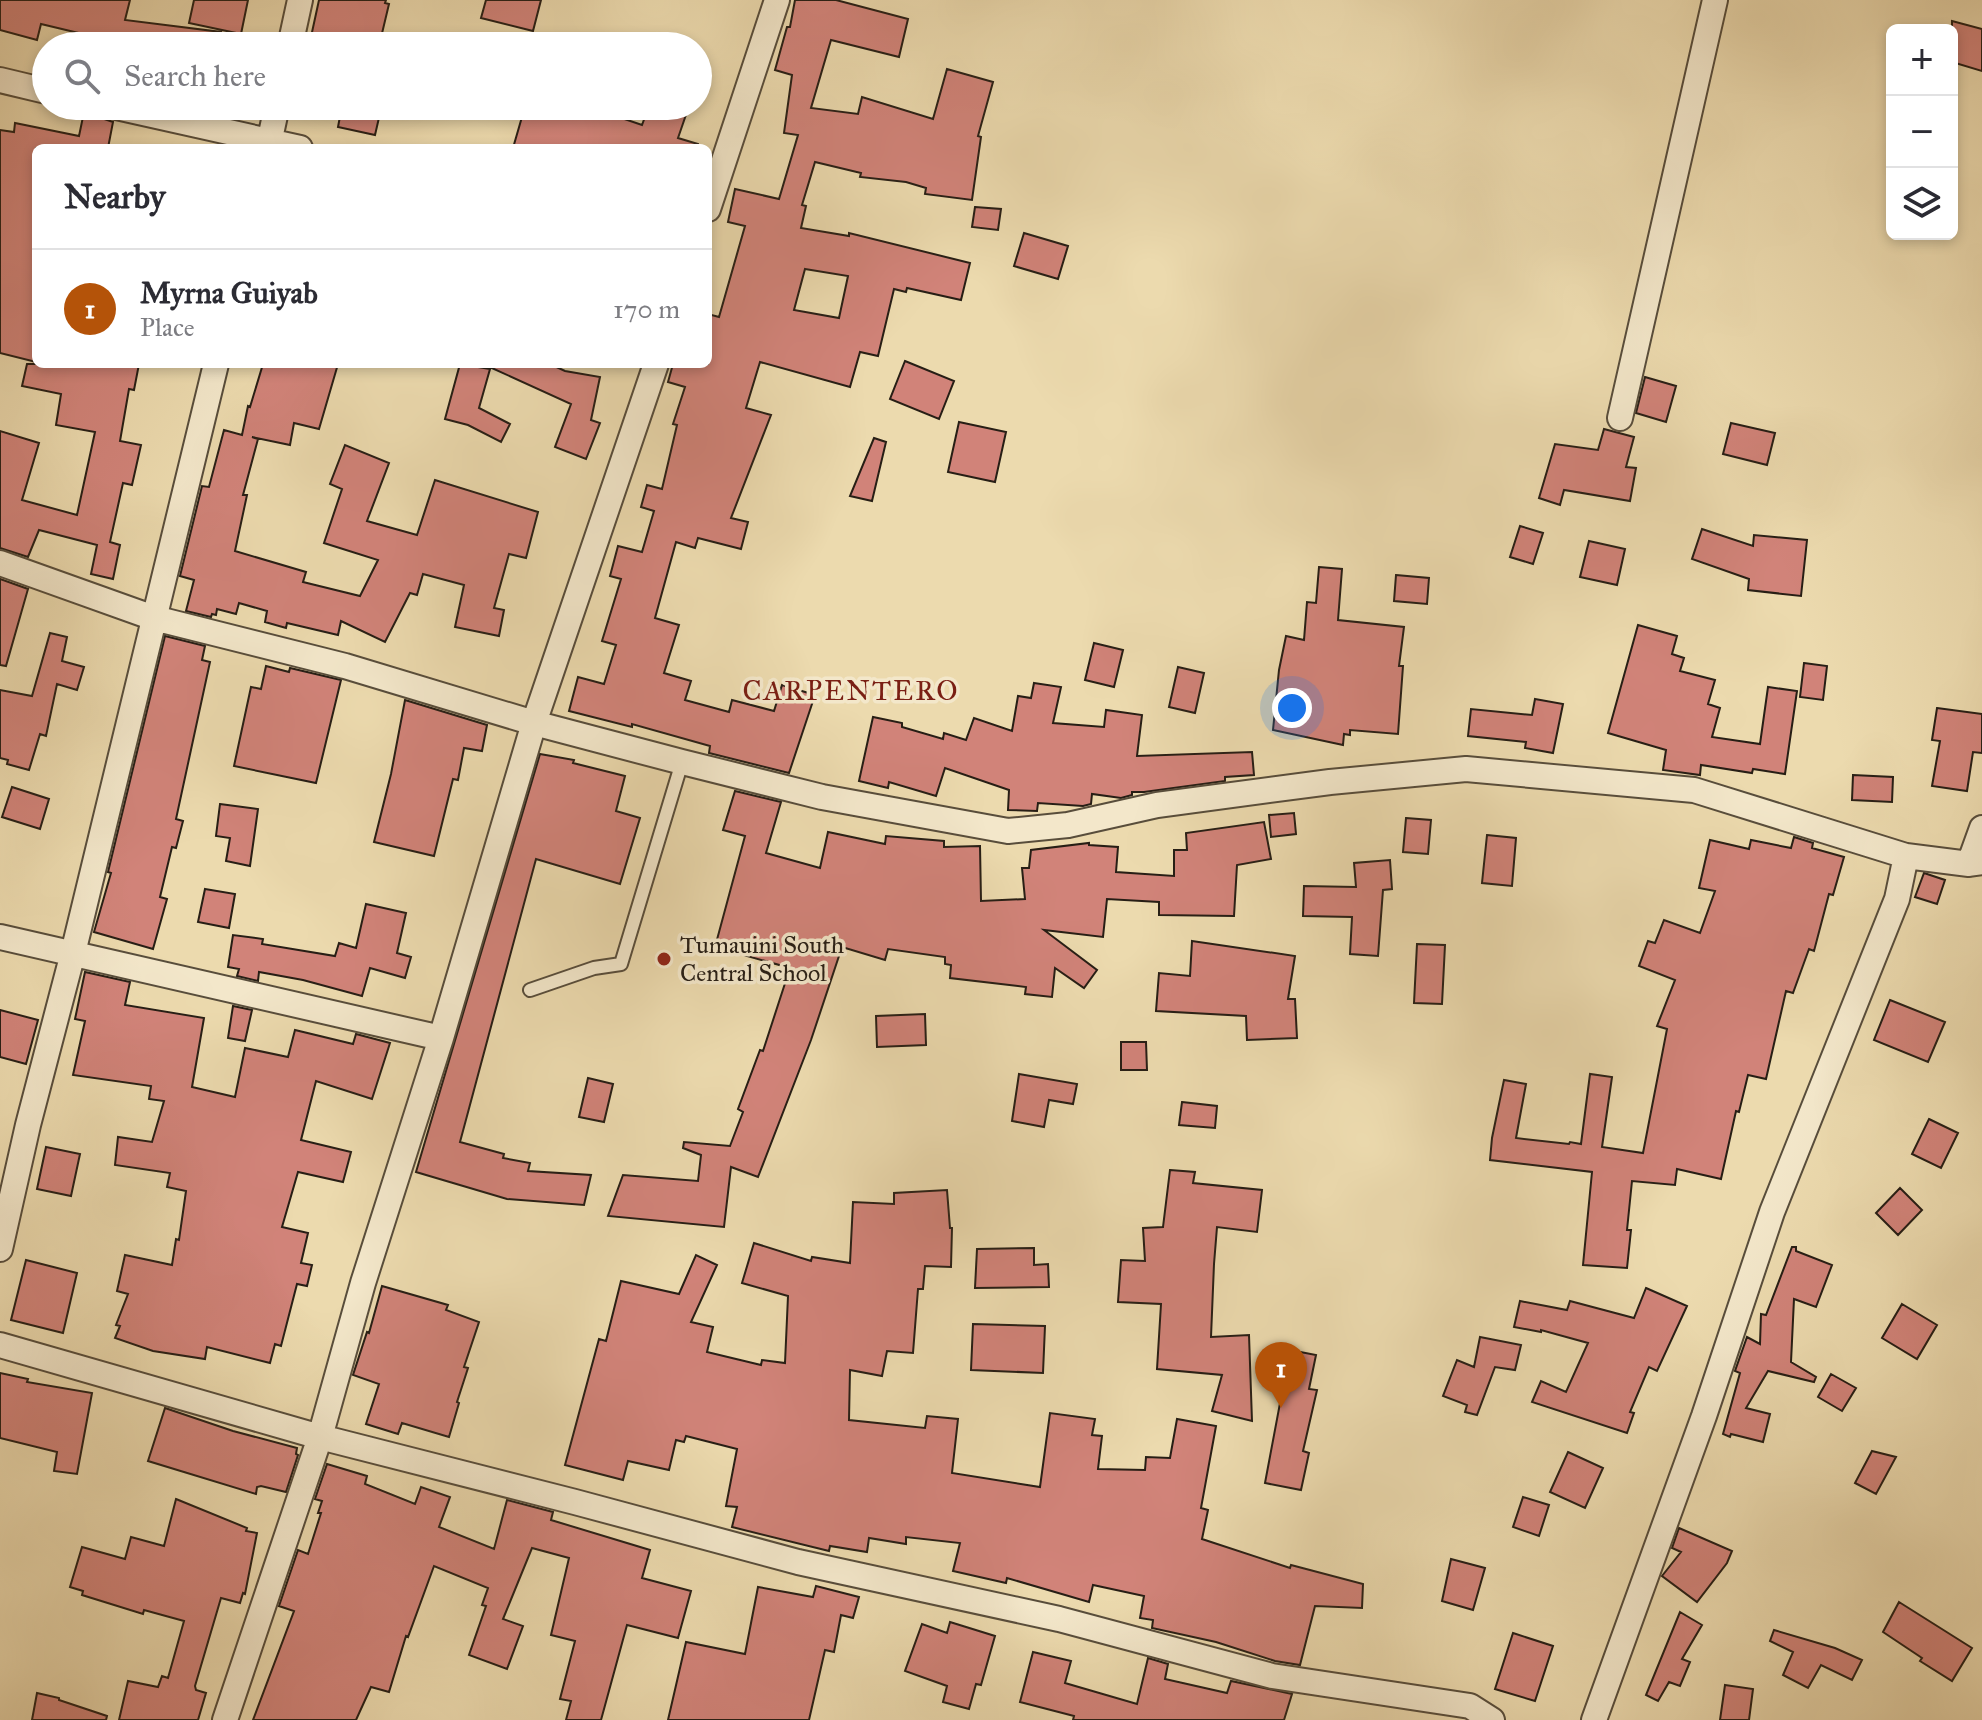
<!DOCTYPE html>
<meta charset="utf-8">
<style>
:root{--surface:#fff;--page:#f2f2f3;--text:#2b2b33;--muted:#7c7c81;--line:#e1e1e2;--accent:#b45309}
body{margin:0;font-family:"IM FELL Great Primer",serif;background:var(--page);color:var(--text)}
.controls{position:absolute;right:24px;top:24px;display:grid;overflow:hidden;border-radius:12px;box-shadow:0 4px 12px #0003}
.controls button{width:72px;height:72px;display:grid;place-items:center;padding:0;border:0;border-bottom:2px solid var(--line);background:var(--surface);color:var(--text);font:40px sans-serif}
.you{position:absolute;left:1292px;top:708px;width:28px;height:28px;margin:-20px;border:6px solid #fff;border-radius:50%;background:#1a73e8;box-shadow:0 0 0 12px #1a73e833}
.badge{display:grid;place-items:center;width:52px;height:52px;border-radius:50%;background:var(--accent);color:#fff;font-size:26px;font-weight:700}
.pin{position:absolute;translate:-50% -66px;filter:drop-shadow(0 2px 4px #0008)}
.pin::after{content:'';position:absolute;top:42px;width:28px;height:24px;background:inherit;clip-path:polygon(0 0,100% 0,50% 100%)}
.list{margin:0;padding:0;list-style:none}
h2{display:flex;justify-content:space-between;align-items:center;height:104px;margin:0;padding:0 32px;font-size:34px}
h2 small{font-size:26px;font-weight:400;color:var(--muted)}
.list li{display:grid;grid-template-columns:52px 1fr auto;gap:24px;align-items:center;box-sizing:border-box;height:120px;padding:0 32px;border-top:2px solid var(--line)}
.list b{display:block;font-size:30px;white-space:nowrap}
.list p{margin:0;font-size:26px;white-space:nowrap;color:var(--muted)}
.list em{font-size:26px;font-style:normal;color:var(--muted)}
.icon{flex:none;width:44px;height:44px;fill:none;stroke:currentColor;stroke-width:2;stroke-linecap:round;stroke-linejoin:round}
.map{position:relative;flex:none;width:1982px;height:1720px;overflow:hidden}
.search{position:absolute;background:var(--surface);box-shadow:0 4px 12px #0003;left:32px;top:32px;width:680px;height:88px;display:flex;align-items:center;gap:20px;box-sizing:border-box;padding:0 28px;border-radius:44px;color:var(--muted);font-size:30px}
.panel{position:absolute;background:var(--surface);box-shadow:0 4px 12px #0003;left:32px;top:144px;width:680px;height:224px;border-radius:12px}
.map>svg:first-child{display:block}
.building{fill:#d18379;stroke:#271e15;stroke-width:2;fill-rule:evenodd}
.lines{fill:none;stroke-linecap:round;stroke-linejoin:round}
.lane-casing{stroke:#584d3b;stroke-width:16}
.street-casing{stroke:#584d3b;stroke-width:28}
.lane{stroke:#f3e7ca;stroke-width:12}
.street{stroke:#f3e7ca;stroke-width:24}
.poi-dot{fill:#8f2418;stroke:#f3e7ca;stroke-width:3}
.labels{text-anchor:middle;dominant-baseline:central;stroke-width:7;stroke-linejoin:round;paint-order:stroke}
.poi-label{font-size:24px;fill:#271e15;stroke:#f3e7ca;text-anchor:start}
.quarter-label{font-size:28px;letter-spacing:2px;fill:#7a1f14;stroke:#f3e7ca}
</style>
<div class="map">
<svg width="1982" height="1720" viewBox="0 0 1982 1720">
<rect width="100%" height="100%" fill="#ecdaae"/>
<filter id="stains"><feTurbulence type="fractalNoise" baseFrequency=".0025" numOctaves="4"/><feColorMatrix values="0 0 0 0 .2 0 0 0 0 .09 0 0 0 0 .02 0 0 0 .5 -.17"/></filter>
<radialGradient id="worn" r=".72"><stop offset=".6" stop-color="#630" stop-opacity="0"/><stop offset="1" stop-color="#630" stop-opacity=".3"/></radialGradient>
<path class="building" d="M0 0H130L125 20 221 32V46H154L112 41 41 24 37 40 0 30Z
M194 0H248L241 34 189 23Z
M319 0H386L385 3 389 4 379 46H309Z
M486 0H541L533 31 481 18Z
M795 0H836L908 19 899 57 831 40 811 108 858 114 862 97 933 119 947 69 993 82 978 136 981 137 972 200 925 194 926 188 906 182 860 177 861 173 815 162 802 205 806 206 801 228 849 236V233L970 263 961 300 907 288 906 292 894 289 878 356 860 352 850 387 760 362 746 408 771 415 731 518 748 522 741 549 698 538 695 548 676 542 655 618 679 625 664 673 691 681 685 700 729 712 732 700 774 711 782 685 815 695 789 773 709 753 710 746 632 724V727L569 711 578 677 604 684 616 645 602 641 621 579 610 576 618 546 642 552 654 511 641 507 647 485 662 489 677 425 673 424 685 387 668 382 673 364H708V314L719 317 745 226 728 222 735 189 779 199 798 135 784 133 792 75 775 70 787 27H790ZM805 269 848 276 839 318 794 310Z
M1952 21 1982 29V71L1952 62Z
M342 106 381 109 375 135 338 127Z
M532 106H586L642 125 649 106H689L678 138 698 144V148H513L524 110 530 112Z
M84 112 113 122 108 148H36V362L0 353V130L14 132 15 123 79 136Z
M975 207 1001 209 998 230 972 227Z
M1024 233 1068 246 1058 279 1014 266Z
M905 361 954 381 939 419 890 399Z
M27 364H139L134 390 129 389 120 441 141 445 132 485 123 483 110 542 120 545 113 579 91 574 97 545 39 530 28 557 0 548V431L39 443 22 500 77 515 95 432 56 425 61 394 22 386Z
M263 364H338L319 429 294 423 290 445 252 437 258 439 243 495H247L235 551 306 572 303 582 360 596 378 560 324 543 342 489 330 484 345 445 389 463 367 521 417 535 435 480 538 512 526 558 509 554 494 608 504 610 499 636 455 627 464 585 423 574 417 595 410 593 385 642 341 621 338 635 287 623 286 628 265 622 267 611 239 603 236 614 217 609 216 615 212 614 211 617 186 611 194 580 180 576 202 486 209 487 224 430 242 435 248 406 250 407Z
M460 364 490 369 479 408 510 424 501 442 468 425 445 419Z
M483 364H550L565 371 600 377 591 420 600 423 586 459 555 447 571 404Z
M1645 377 1676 386 1666 422 1636 413Z
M959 422 1006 432 995 482 948 472Z
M1731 423 1775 433 1767 465 1723 454Z
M1604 429 1634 437 1626 467 1636 468 1630 501 1564 490 1560 505 1539 498 1555 444 1598 450Z
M874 438 886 442 872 501 850 496Z
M1520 526 1543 533 1533 564 1510 557Z
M1702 529 1753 546 1754 535 1807 540 1801 596 1748 590 1749 579 1692 559Z
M1589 541 1625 549 1617 585 1580 577Z
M1319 567 1342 569 1338 620 1404 627 1399 666H1403L1398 734 1350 730V735L1344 734 1343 745 1273 730 1279 670 1286 636 1304 640 1307 602 1316 603Z
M1396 575 1429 578 1427 604 1394 601Z
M0 579 28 589 6 666 0 665Z
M1638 625 1677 636 1672 654 1684 658 1680 671 1715 680 1708 704 1720 708 1712 737 1760 744 1768 687 1797 691 1785 774 1753 769 1752 773 1701 765 1700 775 1663 770 1666 750 1608 733Z
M50 633 67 637 62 661 84 667 77 690 57 684 46 736 40 734 29 770 7 764 8 760 0 758V690L32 696Z
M165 636 205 646 202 660 210 662 176 819 183 821 176 848 172 847 160 897 167 899 153 949 94 932 111 873 108 872Z
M1094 643 1123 650 1114 687 1085 680Z
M1804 663 1827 666 1823 700 1800 697Z
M266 666 289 672 290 668 341 680 316 783 234 766 251 687 261 689Z
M1178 667 1204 673 1195 713 1169 707Z
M1034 683 1061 687 1053 723 1104 727 1106 710 1142 715 1137 756 1252 752 1254 775 1225 777V781L1144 792H1132V795L1121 798 1092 794 1091 804 1083 806 1038 803 1037 811 1008 810 1009 790 945 768 936 796 889 782 888 788 859 781 873 717 902 723V727L943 739 944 733 966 740 974 718 1012 731 1018 696 1031 698Z
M1535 699 1563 704 1553 753 1525 748 1526 742 1468 736 1471 709 1532 715Z
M405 700 487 725 482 751 464 748 458 780 453 779 434 856 374 842 391 774Z
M1937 708 1982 714V753L1973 752 1967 791 1932 786 1940 741 1932 740Z
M540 754 574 760 573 763 625 776 616 811 640 818 620 884 536 859 460 1142 504 1154 503 1158 530 1163 528 1171 591 1175 584 1205 507 1199 416 1172Z
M1853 775 1893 777 1892 802 1852 800Z
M12 787 49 799 40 829 2 817Z
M735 791 781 802 766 853 820 868 828 832 885 844 886 836 944 841V847L980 846 981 901 1025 899 1022 868H1029L1031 850 1089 843V845L1118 847 1116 872 1174 876V850H1187L1186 833 1264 822 1271 859 1237 865 1234 916 1159 915V902L1107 899 1103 937 1044 930 1097 970 1084 988 1055 968 1052 997 1025 994 1026 987 950 978 951 965 945 964V957L888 949 885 960 842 947 811 1040 758 1177 731 1167 724 1227 608 1216 623 1175 698 1181 701 1155 683 1148 684 1142 730 1146 743 1112 738 1109 760 1050 763 1051 790 968 715 947 745 836 723 830Z
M220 804 258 809 250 866 226 861 230 838 216 836Z
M1294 813 1296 834 1271 837 1269 815Z
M1406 818 1431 820 1428 854 1403 852Z
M1487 835 1516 838 1512 886 1482 883Z
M1794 837 1813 843 1812 848 1844 857 1833 895 1829 894 1814 951 1809 949 1793 993 1786 991 1766 1079 1748 1075 1739 1112 1736 1111 1721 1179 1677 1169 1675 1185 1632 1181 1627 1230H1631L1627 1268 1583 1265 1592 1172 1490 1160 1492 1138 1504 1080 1526 1084 1516 1138 1569 1144 1570 1142 1581 1144 1590 1074 1612 1077 1602 1147 1643 1153 1667 1029 1657 1026 1675 980 1639 966 1648 941 1655 943 1664 920 1700 933 1715 891 1699 888 1710 840 1749 849 1751 840 1791 848Z
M1390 860 1392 889 1383 890 1378 956 1350 954 1352 917 1303 916 1304 886 1356 887 1354 863Z
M1924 873 1945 880 1937 904 1915 897Z
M205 889 235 894 229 928 198 922Z
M366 904 406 913 397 953 411 957 405 978 370 968 362 996 303 980 259 972 258 981 237 976 239 969 228 967 233 935 263 939 262 944 335 956 339 943 356 948Z
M1192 941 1295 956 1288 999H1295L1297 1038 1247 1040 1246 1016 1156 1011 1159 973 1190 976Z
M1417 944 1445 945 1442 1004 1414 1003Z
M85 972 130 982 125 1005 204 1018 192 1087 235 1097 245 1048 288 1057 295 1030 353 1044 356 1034 390 1043 372 1099 316 1081 301 1140 351 1152 343 1182 298 1172 282 1227 308 1233 301 1263 312 1265 307 1286 297 1284 281 1346 275 1344 270 1363 207 1347 205 1359 153 1351 115 1338 120 1326 116 1325 128 1294 117 1291 125 1255 172 1265 176 1239 179 1240 186 1191 167 1187 170 1173 115 1165 118 1137 152 1142 164 1101 149 1099 151 1086 73 1075 85 1021 75 1019Z
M1890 1000 1945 1022 1928 1062 1874 1040Z
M233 1006 252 1010 245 1041 228 1038Z
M0 1010 38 1020 26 1064 0 1057Z
M925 1014 926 1045 877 1047 876 1016Z
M1121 1042H1146L1147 1070H1121Z
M1019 1074 1077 1084 1073 1104 1049 1100 1044 1127 1012 1121Z
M588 1078 613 1084 604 1122 579 1117Z
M1182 1102 1217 1106 1215 1128 1179 1125Z
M1929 1119 1958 1133 1941 1168 1912 1154Z
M46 1147 80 1154 71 1196 37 1189Z
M1170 1170 1195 1172 1193 1183 1262 1190 1257 1232 1217 1227 1214 1264 1211 1337 1249 1335 1252 1421 1212 1411 1222 1375 1157 1369 1161 1304 1118 1302 1121 1260 1145 1261 1143 1228 1163 1227Z
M1900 1188 1922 1210 1898 1235 1876 1213Z
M947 1190 950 1228H952L951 1267 925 1266 923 1289H918L913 1353 887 1351 882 1376 850 1370 849 1420 925 1428 927 1416 958 1419 952 1473 1040 1487 1050 1413 1095 1419 1092 1435 1102 1436 1098 1469 1145 1470 1146 1457 1170 1458 1177 1419 1216 1426 1201 1508 1208 1510 1202 1539 1290 1568 1291 1565 1363 1584 1362 1608 1315 1606 1300 1665 1275 1661 1216 1642 1152 1628 1153 1620 1140 1618 1144 1596 1093 1585 1089 1602 1007 1578 1006 1583 953 1571 960 1543 906 1537V1544L869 1538 867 1552 830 1546 829 1551 732 1527 737 1507 726 1506 737 1449 686 1436 684 1442 676 1440 669 1470 628 1461 623 1480 565 1465 599 1339 606 1341 621 1281 679 1294 696 1255 717 1265 691 1322 713 1327 707 1352 761 1365 762 1360 785 1363 788 1296 742 1283 754 1243 811 1261 812 1257 850 1263 853 1202 894 1204V1193Z
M1792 1247H1796V1251L1832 1265 1816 1307 1794 1299 1791 1362 1816 1377 1814 1382 1768 1371 1746 1408 1770 1414 1763 1442 1731 1434 1730 1437 1723 1434 1740 1373 1735 1371 1747 1337 1760 1344 1761 1314 1766 1315Z
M1034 1248V1265L1048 1264 1049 1287 975 1288 977 1249Z
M26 1260 77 1273 63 1333 11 1320Z
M382 1286 448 1305 446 1310 479 1322 464 1367 468 1368 457 1402 459 1403 449 1437 402 1423 398 1434 366 1424 379 1384 353 1375 367 1332 369 1333Z
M1646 1288 1687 1306 1657 1371 1649 1367 1630 1412 1634 1413 1627 1433 1532 1402 1541 1381 1566 1392 1588 1343 1541 1330V1332L1514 1327 1520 1301 1567 1310 1570 1301 1634 1318Z
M1902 1304 1937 1325 1917 1359 1882 1338Z
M973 1324 1045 1326 1043 1373 971 1370Z
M1480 1337 1521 1345 1515 1370 1495 1367 1477 1415 1465 1412 1467 1405 1443 1396 1457 1360 1474 1367Z
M1290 1350 1316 1355 1309 1389 1317 1390 1303 1451 1309 1453 1301 1490 1265 1483Z
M0 1373 28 1379 27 1382 92 1393 77 1474 54 1471 57 1452 0 1438Z
M1831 1374 1856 1388 1842 1411 1818 1397Z
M165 1408 233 1431 297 1448 296 1454 298 1455 286 1492 261 1486 257 1487 256 1494 148 1461Z
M1872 1451 1896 1457 1876 1494 1855 1483Z
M1568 1452 1603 1468 1585 1508 1550 1492Z
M327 1464 367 1476 365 1484 415 1504 421 1487 450 1497 439 1527 494 1549 507 1500 553 1512 551 1520 650 1550 642 1578 691 1591 678 1638 627 1625 601 1720H566L571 1701 560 1699 575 1641 551 1635 569 1558 532 1548 503 1619 523 1626 507 1669 469 1655 486 1606 482 1605 488 1588 434 1566 408 1637 406 1636 389 1692 371 1687 356 1720H253L294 1611 279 1606 298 1550 308 1554 321 1513H318L322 1501 315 1499Z
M1523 1497 1549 1505 1539 1536 1513 1527Z
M176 1499 247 1528 246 1531 257 1533 245 1594 243 1593 240 1603 221 1598 195 1686 196 1690 206 1693 198 1720H119L128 1681 158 1687 162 1676 168 1678 184 1621 144 1610 143 1614 82 1595 83 1591 70 1587 82 1547 125 1559 131 1537 164 1546Z
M1679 1528 1732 1551 1727 1563 1697 1602 1662 1576 1681 1552 1672 1548Z
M1451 1559 1485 1568 1473 1610 1442 1601Z
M816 1586 859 1597 853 1618 841 1615 834 1652 825 1650 809 1720H668L686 1642 745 1654 758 1587 813 1597Z
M1899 1602 1972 1648 1952 1681 1920 1661 1922 1658 1883 1632Z
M1680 1612 1702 1625 1682 1659 1690 1662 1680 1686 1669 1682 1658 1701 1646 1695Z
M950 1622 995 1636 981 1685 976 1684 969 1709 943 1702 947 1686 905 1671 922 1624 947 1633Z
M1774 1630 1835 1648 1862 1660 1852 1680 1821 1665 1808 1688 1783 1675 1793 1652 1770 1641Z
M1513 1633 1553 1646 1535 1701 1495 1689Z
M1033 1652 1071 1661 1065 1683 1137 1704 1148 1658 1168 1664 1165 1679 1227 1693 1231 1681 1292 1694 1284 1720H1073L1074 1716 1020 1702Z
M1725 1685 1753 1689 1749 1720H1720Z
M37 1693 59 1698V1700L107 1716 106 1720H32Z"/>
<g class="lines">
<defs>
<path id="lane" d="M530 990 594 968 621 964 682 762"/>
<path id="street" d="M290 46 300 0
M0 80 46 91
M112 106 300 148
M268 148 277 106
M708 209 777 0
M1620 418 1715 0
M0 563 154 618 345 666 534 723 682 762 822 797 1008 831 1068 825 1157 805 1330 782 1466 769 1694 790 1906 856 1969 864 1982 862
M1969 864 1982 828
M0 937 441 1038 534 723 656 364
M0 1249 28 1125 73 953 216 364
M0 1345 320 1437 575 1502 798 1562 1059 1619 1272 1676 1470 1706 1492 1720
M225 1720 320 1437 363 1283 441 1038
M1594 1720 1704 1416 1772 1212 1897 899 1906 856"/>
</defs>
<use href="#lane" class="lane-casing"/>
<use href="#street" class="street-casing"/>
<use href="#lane" class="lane"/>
<use href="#street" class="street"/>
</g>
<circle class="poi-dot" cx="664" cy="959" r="8"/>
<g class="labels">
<g class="poi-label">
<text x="680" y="945">Tumauini South<tspan x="680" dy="28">Central School</tspan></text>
</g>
<g class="quarter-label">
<text x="851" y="690">CARPENTERO</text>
</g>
</g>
<rect width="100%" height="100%" filter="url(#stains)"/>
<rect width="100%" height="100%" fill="url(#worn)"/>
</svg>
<div class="controls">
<button>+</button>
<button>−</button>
<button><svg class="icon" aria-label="layers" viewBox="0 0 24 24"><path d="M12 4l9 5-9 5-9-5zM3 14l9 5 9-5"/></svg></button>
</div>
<div class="you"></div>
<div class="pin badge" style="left:1281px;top:1408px">1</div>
<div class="search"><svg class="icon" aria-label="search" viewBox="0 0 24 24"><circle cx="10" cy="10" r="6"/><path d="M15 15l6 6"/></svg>Search here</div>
<section class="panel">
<h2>Nearby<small></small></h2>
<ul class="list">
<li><span class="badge">1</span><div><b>Myrna Guiyab</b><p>Place</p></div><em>170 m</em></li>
</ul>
</section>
</div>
